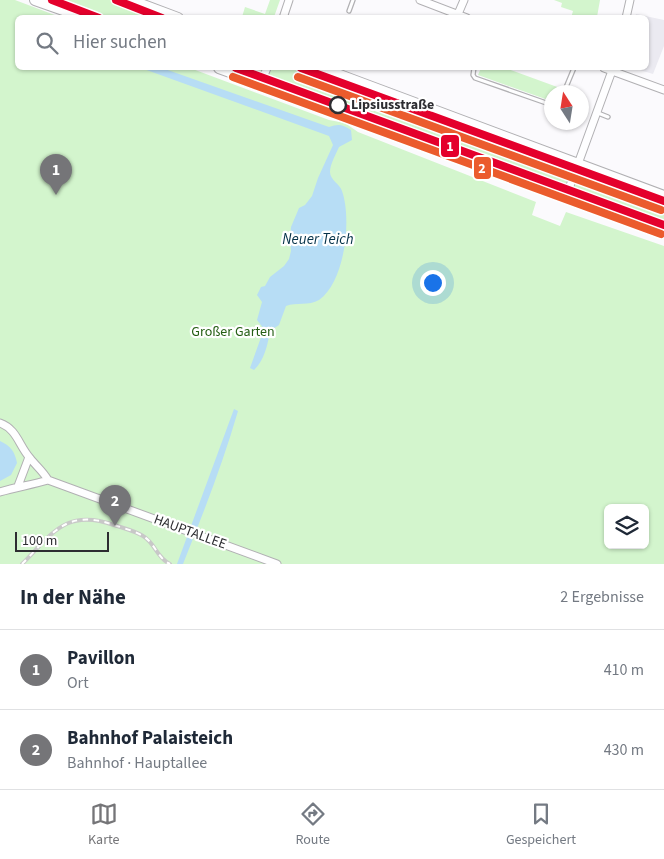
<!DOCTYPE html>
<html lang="de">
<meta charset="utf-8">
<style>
:root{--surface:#fff;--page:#f2f2f3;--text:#1f2937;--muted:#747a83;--line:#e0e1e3;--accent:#757578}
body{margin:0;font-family:"Source Sans 3",sans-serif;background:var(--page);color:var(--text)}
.controls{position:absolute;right:15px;bottom:15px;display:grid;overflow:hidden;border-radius:8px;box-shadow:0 1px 4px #0004}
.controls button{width:45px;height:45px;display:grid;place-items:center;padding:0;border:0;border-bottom:1px solid var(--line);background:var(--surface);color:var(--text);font:25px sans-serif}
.compass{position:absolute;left:544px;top:85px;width:45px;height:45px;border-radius:50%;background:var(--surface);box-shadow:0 1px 4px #0004;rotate:348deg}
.scale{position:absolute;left:15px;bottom:12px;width:94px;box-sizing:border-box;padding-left:5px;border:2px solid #2d2d31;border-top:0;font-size:14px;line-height:18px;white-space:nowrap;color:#2d2d31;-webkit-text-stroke:4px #fff;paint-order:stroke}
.you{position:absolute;left:432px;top:282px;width:18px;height:18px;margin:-12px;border:4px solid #fff;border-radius:50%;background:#1a73e8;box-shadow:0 0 0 8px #1a73e833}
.badge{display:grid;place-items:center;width:32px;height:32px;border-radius:50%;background:var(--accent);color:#fff;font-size:16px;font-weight:700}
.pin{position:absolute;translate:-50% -41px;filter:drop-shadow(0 1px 2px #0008)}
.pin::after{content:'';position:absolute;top:26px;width:18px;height:15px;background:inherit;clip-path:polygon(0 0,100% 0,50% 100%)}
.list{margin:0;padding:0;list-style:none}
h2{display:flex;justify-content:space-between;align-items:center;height:65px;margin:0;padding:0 20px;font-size:21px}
h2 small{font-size:16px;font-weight:400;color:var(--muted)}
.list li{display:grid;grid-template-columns:32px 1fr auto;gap:15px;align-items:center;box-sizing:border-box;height:80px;padding:0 20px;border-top:1px solid var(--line)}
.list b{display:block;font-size:19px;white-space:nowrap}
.list p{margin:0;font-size:16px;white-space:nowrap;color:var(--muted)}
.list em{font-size:16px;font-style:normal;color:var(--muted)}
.icon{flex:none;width:28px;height:28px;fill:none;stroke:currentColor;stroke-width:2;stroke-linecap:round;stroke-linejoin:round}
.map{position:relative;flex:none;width:664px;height:564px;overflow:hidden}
.search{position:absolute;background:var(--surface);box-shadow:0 1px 4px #0004;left:15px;right:15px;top:15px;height:55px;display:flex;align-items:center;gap:12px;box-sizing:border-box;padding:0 18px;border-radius:8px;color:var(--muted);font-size:19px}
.sheet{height:225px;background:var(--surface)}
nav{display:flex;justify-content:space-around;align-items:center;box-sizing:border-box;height:70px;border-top:1px solid var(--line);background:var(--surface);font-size:14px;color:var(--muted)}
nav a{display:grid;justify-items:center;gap:2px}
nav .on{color:var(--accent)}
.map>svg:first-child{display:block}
.built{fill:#ebeaf1}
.green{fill:#d3f5cd;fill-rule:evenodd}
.water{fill:#b7ddf5}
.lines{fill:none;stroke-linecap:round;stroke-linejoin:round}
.lane-casing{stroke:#b1b0b3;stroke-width:5.5}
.street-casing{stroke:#b1b0b3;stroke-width:9}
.secondary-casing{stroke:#b1b0b3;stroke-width:12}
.lane{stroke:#fefeff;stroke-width:3}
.street{stroke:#fefeff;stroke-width:7}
.secondary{stroke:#fefeff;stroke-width:10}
.rail-casing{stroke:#c8c8c8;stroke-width:4}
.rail{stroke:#fff;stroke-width:2;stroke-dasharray:5.5;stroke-linecap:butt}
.tram-1-casing{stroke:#fff;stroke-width:11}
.tram-2-casing{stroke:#fff;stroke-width:11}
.tram-1{stroke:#e4002c;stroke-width:8}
.tram-2{stroke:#eb5b2d;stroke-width:8}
.stop-dot{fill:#fff;stroke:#2d2d31;stroke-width:2.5}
.labels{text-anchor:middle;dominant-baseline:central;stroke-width:4.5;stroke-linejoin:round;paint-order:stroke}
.stop-label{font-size:14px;font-weight:bold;fill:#2d2d31;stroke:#fff;text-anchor:start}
.park-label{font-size:14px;fill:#245e13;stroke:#fff}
.street-label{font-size:14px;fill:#2d2d31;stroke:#fff}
.water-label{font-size:15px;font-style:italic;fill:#043148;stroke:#fff}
.line-badge{stroke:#fff;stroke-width:2}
.badge-label{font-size:14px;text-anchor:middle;font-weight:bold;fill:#fff}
</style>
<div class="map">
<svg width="664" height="564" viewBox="0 0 664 564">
<rect width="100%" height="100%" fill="#fbfafd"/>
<path class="built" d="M636 14 664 20V46L653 74 633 68H646V18L635 17Z"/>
<path class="green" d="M0 0H15L60 17 18 18V68H190L329 120 345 123 358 132 536 202 532 215 560 226 566 212 664 246V564H0ZM608 508H645V545H608Z
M54 0H122L169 17H101Z
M270 0H280L274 17H242L245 7 265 14Z
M554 0H600L597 17 571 18 573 11 561 7 562 3Z
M232 68H297L354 88 356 86 664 199V226L347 110V107L257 73 256 76Z
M481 68H505L560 88 558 92H552L551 101 478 75Z"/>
<path class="water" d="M141 68H162L329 127C338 124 342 124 351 130L352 140 339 147C336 154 330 164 330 172 330 180 340 184 342 191 352 219 345 282 319 300 309 306 296 302 286 306L279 325 270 331C268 344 264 361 254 370L250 368 264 329 257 320 262 302 257 295 261 287 265 286 270 277 284 266 289 259 291 251 290 237 291 227 299 208 305 205 312 196 318 178 333 145 329 136Z
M234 409 238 411C223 463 203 514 183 564H177Z
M0 441C11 446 15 452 17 463L11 475 0 481Z"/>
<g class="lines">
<defs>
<path id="lane" d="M349 11 353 0
M474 68 473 75 475 78 552 105
M564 92 574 68
M598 113 608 117"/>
<path id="street" d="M420 0 467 18
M458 14 464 0
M283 18 289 0
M626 18 630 0
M604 68 664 90
M261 83 267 68
M567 194 613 68
M0 423C17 429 19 446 30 458 36 466 43 471 48 480L277 564
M18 486 29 457
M0 492C16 487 32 485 48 480"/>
<path id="secondary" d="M35 0 86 18
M130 0 178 18
M219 68 664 230
M321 68 664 196"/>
</defs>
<use href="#lane" class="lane-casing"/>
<use href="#street" class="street-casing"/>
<use href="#secondary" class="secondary-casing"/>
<use href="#lane" class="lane"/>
<use href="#street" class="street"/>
<use href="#secondary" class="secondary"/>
<defs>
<path id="rail" d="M22 564C53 533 66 508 114 525 123 528 135 531 143 536 155 543 157 558 170 564"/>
</defs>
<use href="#rail" class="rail-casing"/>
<use href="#rail" class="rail"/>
<defs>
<path id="tram-1" d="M52 0 99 18
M116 0 162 18
M236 68 664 225
M301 68 664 201"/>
<path id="tram-2" d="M233 77 661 234
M298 77 661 210"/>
</defs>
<use href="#tram-1" class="tram-1-casing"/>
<use href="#tram-2" class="tram-2-casing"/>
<use href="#tram-1" class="tram-1"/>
<use href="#tram-2" class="tram-2"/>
</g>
<circle class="stop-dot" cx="338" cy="105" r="8"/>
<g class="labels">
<g class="stop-label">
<text x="351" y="105">Lipsiusstraße</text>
</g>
<g class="park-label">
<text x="233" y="332">Großer Garten</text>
</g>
<g class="street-label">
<text transform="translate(190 532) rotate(20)">HAUPTALLEE</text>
</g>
<g class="water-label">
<text x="318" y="239">Neuer Teich</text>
</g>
</g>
<g class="line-badge">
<rect x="440" y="134" width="20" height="24" rx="5" fill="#e4002c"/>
<rect x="473" y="156" width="19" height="24" rx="5" fill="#eb5b2d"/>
</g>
<g class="badge-label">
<text x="450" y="151">1</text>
<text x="482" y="173">2</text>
</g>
</svg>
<div class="controls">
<button><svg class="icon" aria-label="layers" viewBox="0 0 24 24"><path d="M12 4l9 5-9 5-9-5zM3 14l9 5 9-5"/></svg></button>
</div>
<svg class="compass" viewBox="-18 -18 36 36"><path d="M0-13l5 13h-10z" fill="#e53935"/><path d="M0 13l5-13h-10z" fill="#747a83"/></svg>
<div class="scale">100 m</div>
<div class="you"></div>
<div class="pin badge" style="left:56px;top:195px">1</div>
<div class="pin badge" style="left:115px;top:526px">2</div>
<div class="search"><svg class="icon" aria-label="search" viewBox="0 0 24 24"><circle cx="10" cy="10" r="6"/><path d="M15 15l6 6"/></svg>Hier suchen</div>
</div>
<section class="sheet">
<h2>In der Nähe<small>2 Ergebnisse</small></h2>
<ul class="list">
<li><span class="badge">1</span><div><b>Pavillon</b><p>Ort</p></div><em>410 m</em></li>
<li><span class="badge">2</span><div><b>Bahnhof Palaisteich</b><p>Bahnhof · Hauptallee</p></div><em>430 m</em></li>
</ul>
</section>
<nav>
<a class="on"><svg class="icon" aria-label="map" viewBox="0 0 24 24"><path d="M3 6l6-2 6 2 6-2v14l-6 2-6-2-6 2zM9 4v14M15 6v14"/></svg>Karte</a>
<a><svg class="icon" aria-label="directions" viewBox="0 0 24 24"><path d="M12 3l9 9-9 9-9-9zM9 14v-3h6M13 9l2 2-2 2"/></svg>Route</a>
<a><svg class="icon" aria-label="saved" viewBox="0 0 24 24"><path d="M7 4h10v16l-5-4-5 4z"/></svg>Gespeichert</a>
</nav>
